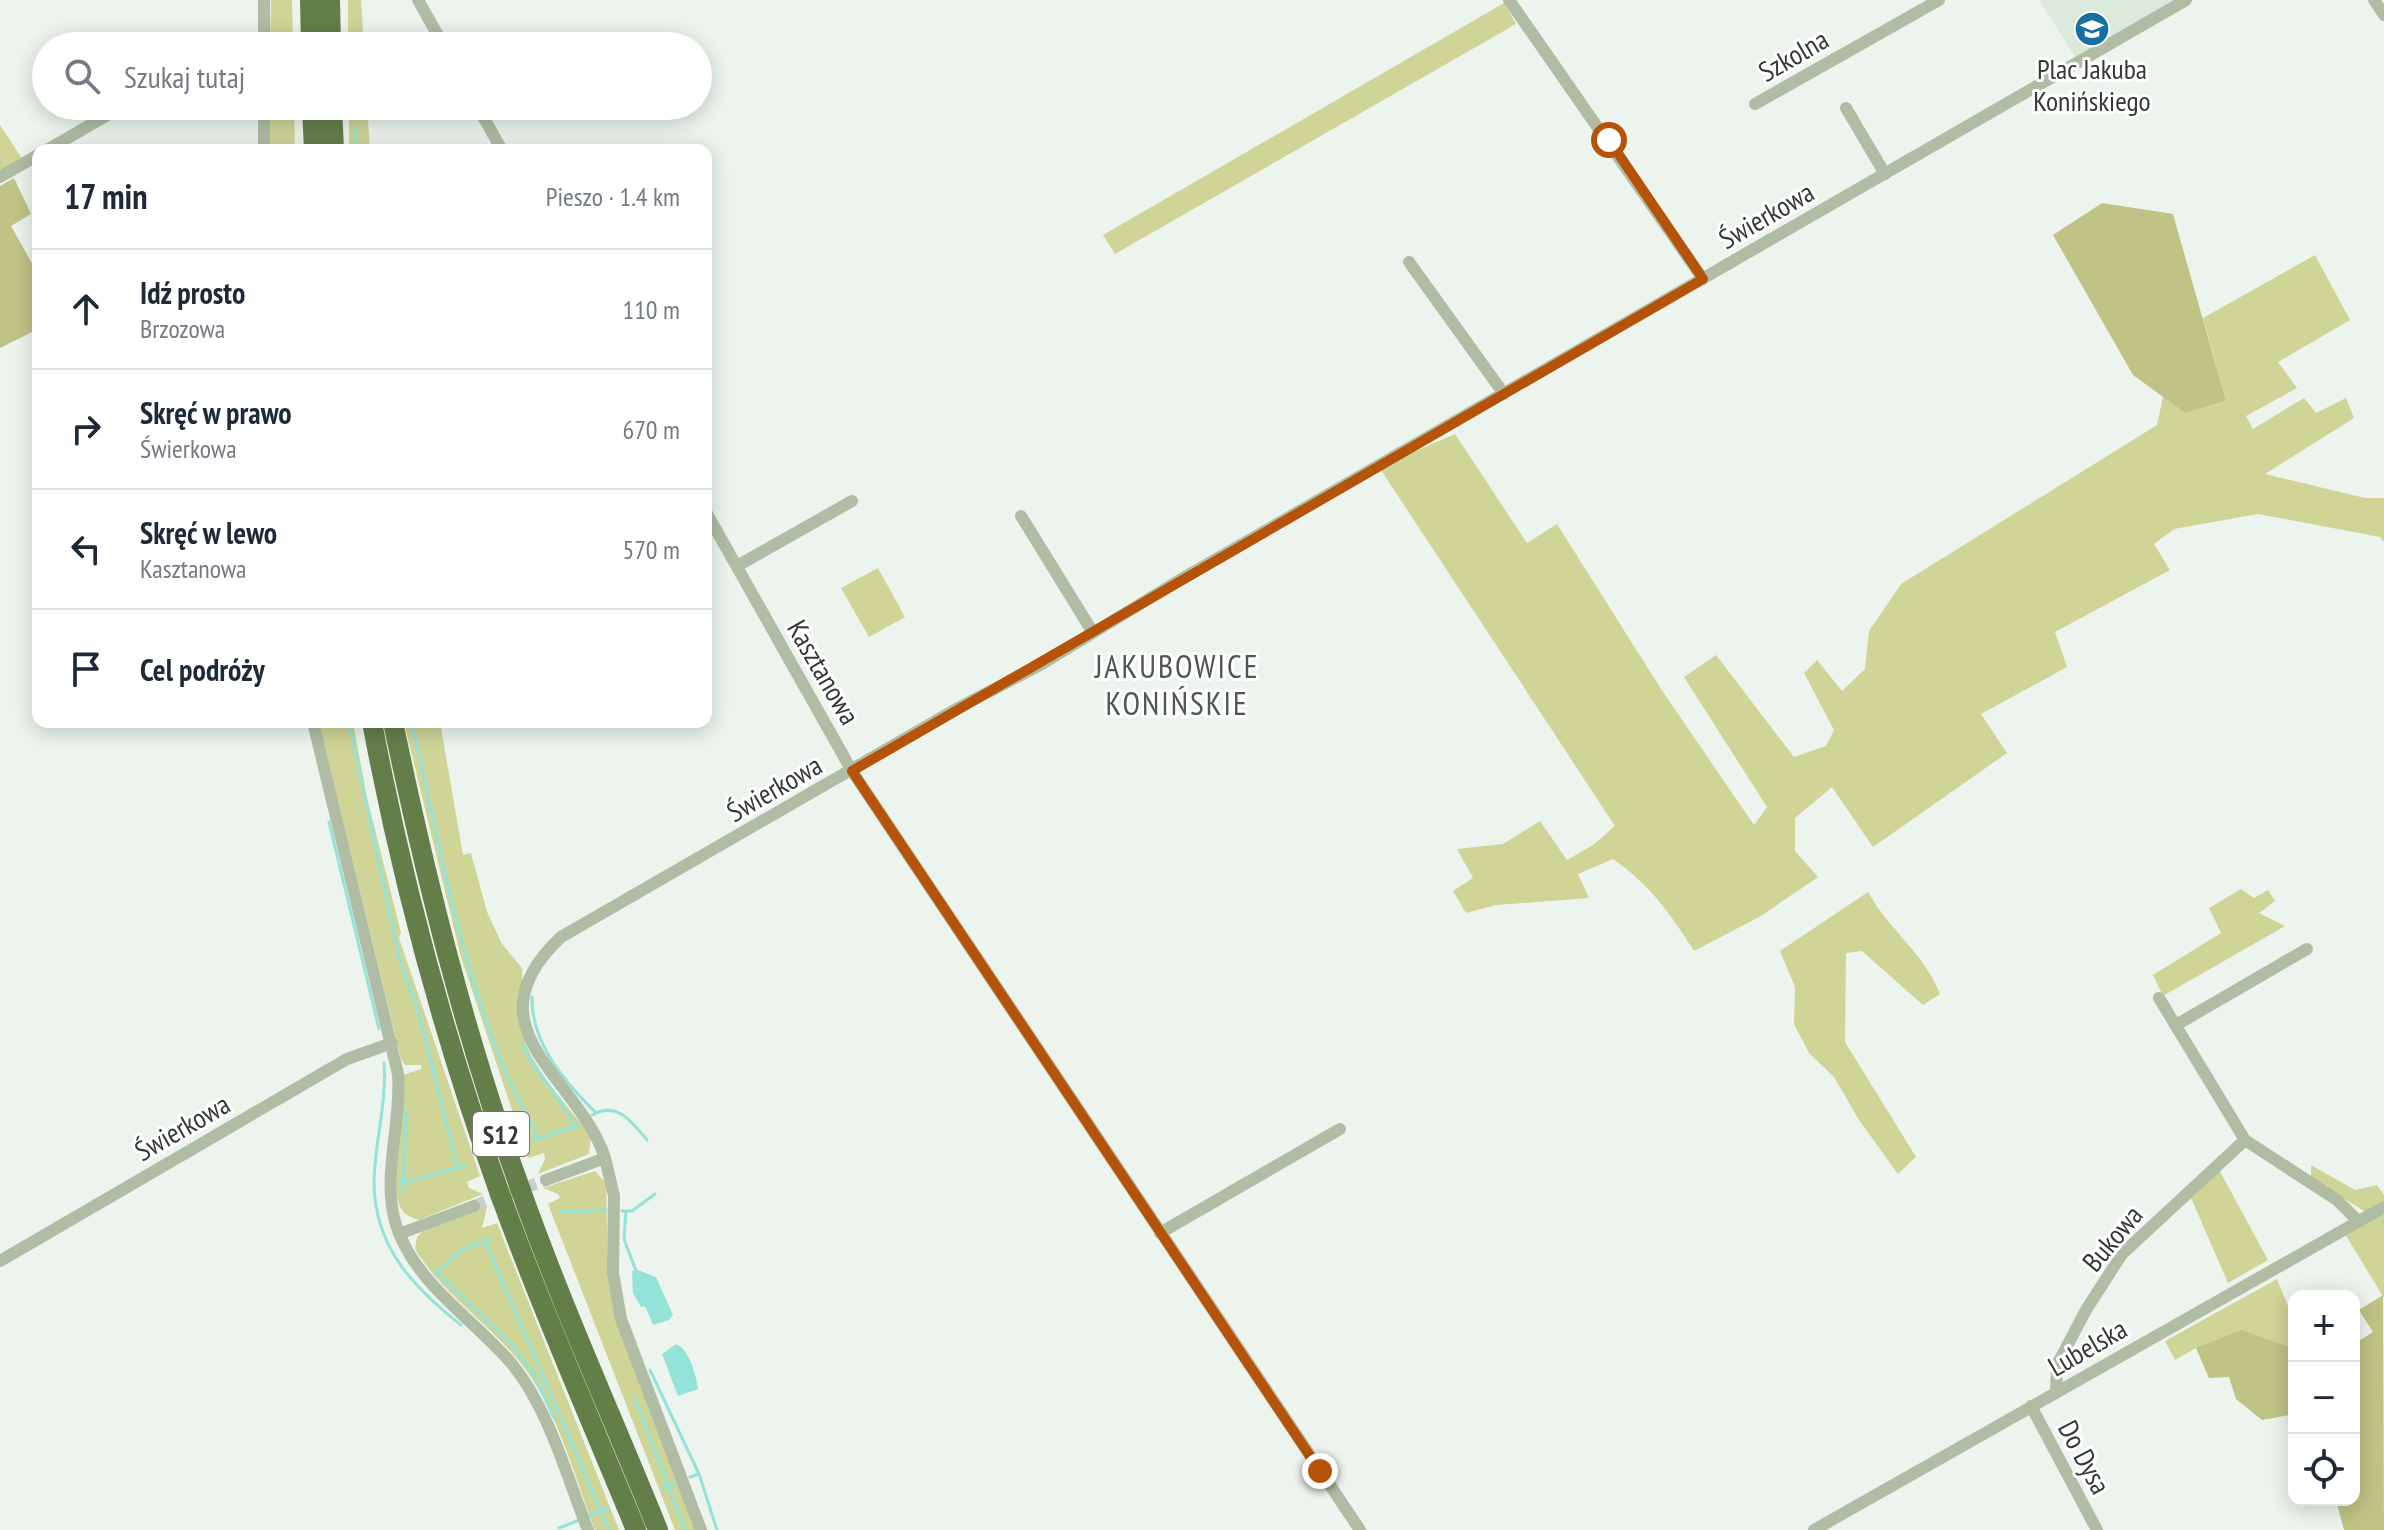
<!DOCTYPE html>
<html lang="pl">
<meta charset="utf-8">
<style>
:root{--surface:#fff;--page:#f6f6f7;--text:#1f2937;--muted:#747a83;--line:#e0e1e3}
body{margin:0;font-family:"PT Sans Narrow",sans-serif;background:var(--page);color:var(--text)}
.controls{position:absolute;right:24px;bottom:24px;display:grid;overflow:hidden;border-radius:16px;box-shadow:0 4px 20px #0003}
.controls button{width:72px;height:72px;display:grid;place-items:center;padding:0;border:0;border-bottom:2px solid var(--line);background:var(--surface);color:var(--text);font:40px sans-serif}
.stop{position:absolute;width:24px;height:24px;margin:-18px;border:6px solid #b45309;border-radius:50%;background:#fff}
.stop.end{background:#b45309;border-color:#fff;box-shadow:0 2px 8px #0008}
.list{margin:0;padding:0;list-style:none}
h2{display:flex;justify-content:space-between;align-items:center;height:104px;margin:0;padding:0 32px;font-size:34px}
h2 small{font-size:26px;font-weight:400;color:var(--muted)}
.list li{display:grid;grid-template-columns:52px 1fr auto;gap:24px;align-items:center;box-sizing:border-box;height:120px;padding:0 32px;border-top:2px solid var(--line)}
.list b{display:block;font-size:30px;white-space:nowrap}
.list p{margin:0;font-size:26px;white-space:nowrap;color:var(--muted)}
.list em{font-size:26px;font-style:normal;color:var(--muted)}
.icon{flex:none;width:44px;height:44px;fill:none;stroke:currentColor;stroke-width:2;stroke-linecap:round;stroke-linejoin:round}
.map{position:relative;flex:none;width:2384px;height:1530px;overflow:hidden}
.search{position:absolute;background:var(--surface);box-shadow:0 4px 20px #0003;left:32px;top:32px;width:680px;height:88px;display:flex;align-items:center;gap:20px;box-sizing:border-box;padding:0 28px;border-radius:44px;color:var(--muted);font-size:30px}
.panel{position:absolute;background:var(--surface);box-shadow:0 4px 20px #0003;left:32px;top:144px;width:680px;height:584px;border-radius:16px}
.map>svg:first-child{display:block}
.built{fill:#dbe9dd}
.green{fill:#cfd497}
.forest{fill:#bfc386}
.water{fill:#93e3d8}
.lines{fill:none;stroke-linecap:round;stroke-linejoin:round}
.stream{stroke:#93e3d8;stroke-width:3}
.minor-tunnel{stroke:#c8cec8;stroke-width:12;stroke-dasharray:12 6;stroke-linecap:butt}
.minor{stroke:#b0bca4;stroke-width:12}
.highway{stroke:#647e4a;stroke-width:20}
.route{stroke:#b45309;stroke-width:10}
.labels{text-anchor:middle;dominant-baseline:central;stroke-width:6;stroke-linejoin:round;paint-order:stroke}
.shield{fill:#fff;stroke:#727472;stroke-width:2}
.shield-label{font-size:26px;font-weight:bold;fill:#353836}
.street-label{font-size:28px;fill:#353836;stroke:#fff}
.poi-label{font-size:28px;fill:#353836;stroke:#fff}
.quarter-label{font-size:32px;letter-spacing:2px;fill:#505651;stroke:#fff}
</style>
<div class="map">
<svg width="2384" height="1530" viewBox="0 0 2384 1530">
<rect width="100%" height="100%" fill="#edf4ed"/>
<path class="built" d="M2039 0H2176L2076 58Z"/>
<path class="green" d="M271 0H292L293 46H270Z
M348 0H361L364 46H348Z
M1504 3 1516 24 1115 254 1103 235Z
M269 106H294L295 150H268Z
M349 106H367L370 150H349Z
M0 125 23 160 0 174Z
M2315 255 2350 320 2278 362 2297 388 2246 416 2253 429 2304 398 2316 413 2346 398 2354 418 2265 474 2365 498H2384V542L2380 537 2258 514 2174 529 2154 544 2170 570 2055 632 2067 667 1981 714 2007 753 1873 847 1832 787 1795 818V851L1818 877 1761 916 1694 951C1671 914 1649 884 1613 859L1578 874 1589 898 1496 905 1466 913 1453 891 1473 878 1457 849 1503 844 1540 821 1567 860 1593 845 1615 826 1379 467 1455 434 1527 543 1557 524 1661 689 1754 825 1767 807 1684 677 1716 655 1794 757 1826 746 1834 730 1804 673 1817 660 1842 691 1865 669 1869 631 1901 584 2157 425 2163 397 2185 413 2226 401 2203 318Z
M878 568 905 617 869 637 841 588Z
M319 722H353L367 798 401 933 399 938 480 1176 467 1182 469 1188 483 1194 419 1220C408 1217 400 1212 398 1200 390 1160 409 1116 403 1075L421 1069V1065H405L401 1059Z
M404 722H440L463 855 471 853 487 912 502 944 522 968C524 984 517 1001 519 1018 525 1064 564 1100 591 1136L589 1154 538 1174 545 1159 544 1153 528 1158 461 957Z
M2241 889 2254 898 2268 890 2275 901 2259 913 2285 926 2163 996 2153 975 2221 933 2209 908Z
M1868 892C1890 931 1924 953 1940 994L1923 1005 1862 951 1846 953 1845 1042 1916 1157 1898 1174 1859 1120 1834 1077 1809 1053 1794 1024 1795 987 1780 951Z
M2311 1165 2355 1190 2377 1185 2384 1195V1298L2345 1234 2370 1218 2364 1211 2311 1178Z
M2217 1166 2268 1260 2228 1283 2188 1191Z
M595 1171 606 1183 608 1273 697 1530H675L548 1204 560 1198 558 1194 543 1188Z
M487 1207 482 1228 497 1223 619 1530H595C574 1475 557 1408 520 1362 487 1322 442 1293 415 1249L417 1237 423 1231Z
M2277 1279 2294 1321V1349L2196 1348 2175 1360 2165 1341Z"/>
<path class="forest" d="M14 178 31 214 11 226 38 274V329L0 348V186Z
M2102 203 2173 214 2226 401 2185 413 2133 375 2053 235Z
M2383 1295 2384 1530H2344L2336 1500H2354V1344L2373 1332 2359 1310Z
M2242 1330 2294 1349V1414L2262 1420 2236 1399 2229 1377 2209 1378 2196 1348Z"/>
<path class="water" d="M638 1270 656 1277 673 1315 669 1320 653 1325 645 1306 641 1307 633 1293 632 1271Z
M676 1344C689 1349 696 1374 698 1389L678 1396 662 1354Z"/>
<g class="lines">
<path class="stream" d="M356 150V126
M349 722 399 957 418 1011 458 1168
M412 722C437 835 458 954 501 1061 511 1088 526 1113 539 1139
M329 822 379 1029
M532 997C531 1043 564 1081 596 1113
M523 1044C534 1075 563 1096 574 1127
M384 1063C387 1103 375 1141 374 1181 374 1247 413 1287 461 1325
M592 1115C617 1101 631 1121 647 1140
M532 1141 579 1125
M399 1183 465 1166
M403 1191 406 1110
M622 1211H632L655 1194
M626 1211 624 1239 636 1271
M561 1212 606 1210
M485 1241 609 1530
M437 1272 513 1346 535 1376 554 1418
M435 1274 460 1251 490 1239
M650 1370 699 1474 717 1530
M634 1396 685 1530
M690 1477 699 1474
M662 1488 675 1483
M589 1516 608 1509
M559 1528 582 1519"/>
<path class="minor-tunnel" d="M474 1206 546 1180"/>
<path class="minor" d="M264 0V46
M418 0 444 46
M1509 0 1703 279
M2374 0 2384 15
M1755 104 1939 0
M477 106 502 150
M1846 108 1885 174
M47 150 123 106
M264 150V106
M0 177 38 155
M1409 262 1504 394
M706 512 852 771 1360 1530
M1021 516 1092 631
M737 566 852 501
M313 722 398 1074C402 1124 381 1176 396 1225 415 1284 474 1319 512 1364 550 1411 566 1475 588 1530
M2159 998 2245 1140 2337 1200 2358 1221
M2176 1025 2307 949
M605 1158 614 1196 613 1273 621 1319 701 1530
M546 1180 605 1158C579 1077 464 1028 561 937L958 708 1042 664 1178 581 2186 0
M1160 1233 1340 1129
M399 1234 474 1206
M0 1261 347 1059 392 1043
M2056 1392 2057 1365 2086 1310 2122 1254 2245 1140
M2031 1406 2097 1530
M1814 1530 2384 1207"/>
<path class="highway" d="M310 0 311 46
M330 0 331 46
M312 106 314 150
M332 106 334 150
M372 722C402 882 445 1041 500 1194 541 1307 590 1418 636 1530
M393 722C426 880 465 1037 520 1188 561 1304 612 1416 658 1530"/>
</g>
<g class="lines">
<path class="route" d="M1320 1471 852 771 1703 279 1609 140"/>
</g>
<defs>
<symbol id="school-disc" viewBox="-11 -11 22 22"><circle r="9.5" fill="#176f9f" stroke="#fff"/><path d="M0-5L7-2L0 1L-7-2ZM-4 1L0 2.5L4 1V4Q0 6-4 4Z" fill="#fff"/></symbol>
</defs>
<g fill-rule="evenodd">
<use href="#school-disc" x="2072" y="9" width="40" height="40"/>
</g>
<g class="labels">
<rect class="shield" x="473" y="1112" width="56" height="44" rx="6"/>
<g class="shield-label">
<text x="501" y="1134">S12</text>
</g>
<g class="street-label">
<text transform="translate(1793 55) rotate(-30)">Szkolna</text>
<text transform="translate(1766 215) rotate(-30)">Świerkowa</text>
<text transform="translate(824 672) rotate(60)">Kasztanowa</text>
<text transform="translate(774 788) rotate(-30)">Świerkowa</text>
<text transform="translate(182 1127) rotate(-30)">Świerkowa</text>
<text transform="translate(2112 1238) rotate(-50)">Bukowa</text>
<text transform="translate(2087 1347) rotate(-30)">Lubelska</text>
<text transform="translate(2085 1457) rotate(62)">Do Dysa</text>
</g>
<g class="poi-label">
<text x="2092" y="68">Plac Jakuba<tspan x="2092" dy="32">Konińskiego</tspan></text>
</g>
<g class="quarter-label">
<text x="1177" y="666">JAKUBOWICE<tspan x="1177" dy="37">KONIŃSKIE</tspan></text>
</g>
</g>
</svg>
<div class="controls">
<button>+</button>
<button>−</button>
<button><svg class="icon" aria-label="locate" viewBox="0 0 24 24"><circle cx="12" cy="12" r="6"/><path d="M12 2v4M12 18v4M2 12h4M18 12h4"/></svg></button>
</div>
<div class="stop" style="left:1609px;top:140px"></div>
<div class="stop end" style="left:1320px;top:1471px"></div>
<div class="search"><svg class="icon" aria-label="search" viewBox="0 0 24 24"><circle cx="10" cy="10" r="6"/><path d="M15 15l6 6"/></svg>Szukaj tutaj</div>
<section class="panel">
<h2>17 min<small>Pieszo · 1.4 km</small></h2>
<ul class="list">
<li><svg class="icon" aria-label="ahead" viewBox="0 0 24 24"><path d="M12 20V5M6 11l6-6 6 6"/></svg><div><b>Idź prosto</b><p>Brzozowa</p></div><em>110 m</em></li>
<li><svg class="icon" aria-label="right" viewBox="0 0 24 24"><path d="M7 20v-9h11M14 6l5 5-5 5"/></svg><div><b>Skręć w prawo</b><p>Świerkowa</p></div><em>670 m</em></li>
<li><svg class="icon" aria-label="left" viewBox="0 0 24 24"><path d="M17 20v-9H6M10 6l-5 5 5 5"/></svg><div><b>Skręć w lewo</b><p>Kasztanowa</p></div><em>570 m</em></li>
<li><svg class="icon" aria-label="arrive" viewBox="0 0 24 24"><path d="M6 21V4h12l-3 4 3 4H6"/></svg><div><b>Cel podróży</b></div></li>
</ul>
</section>
</div>
